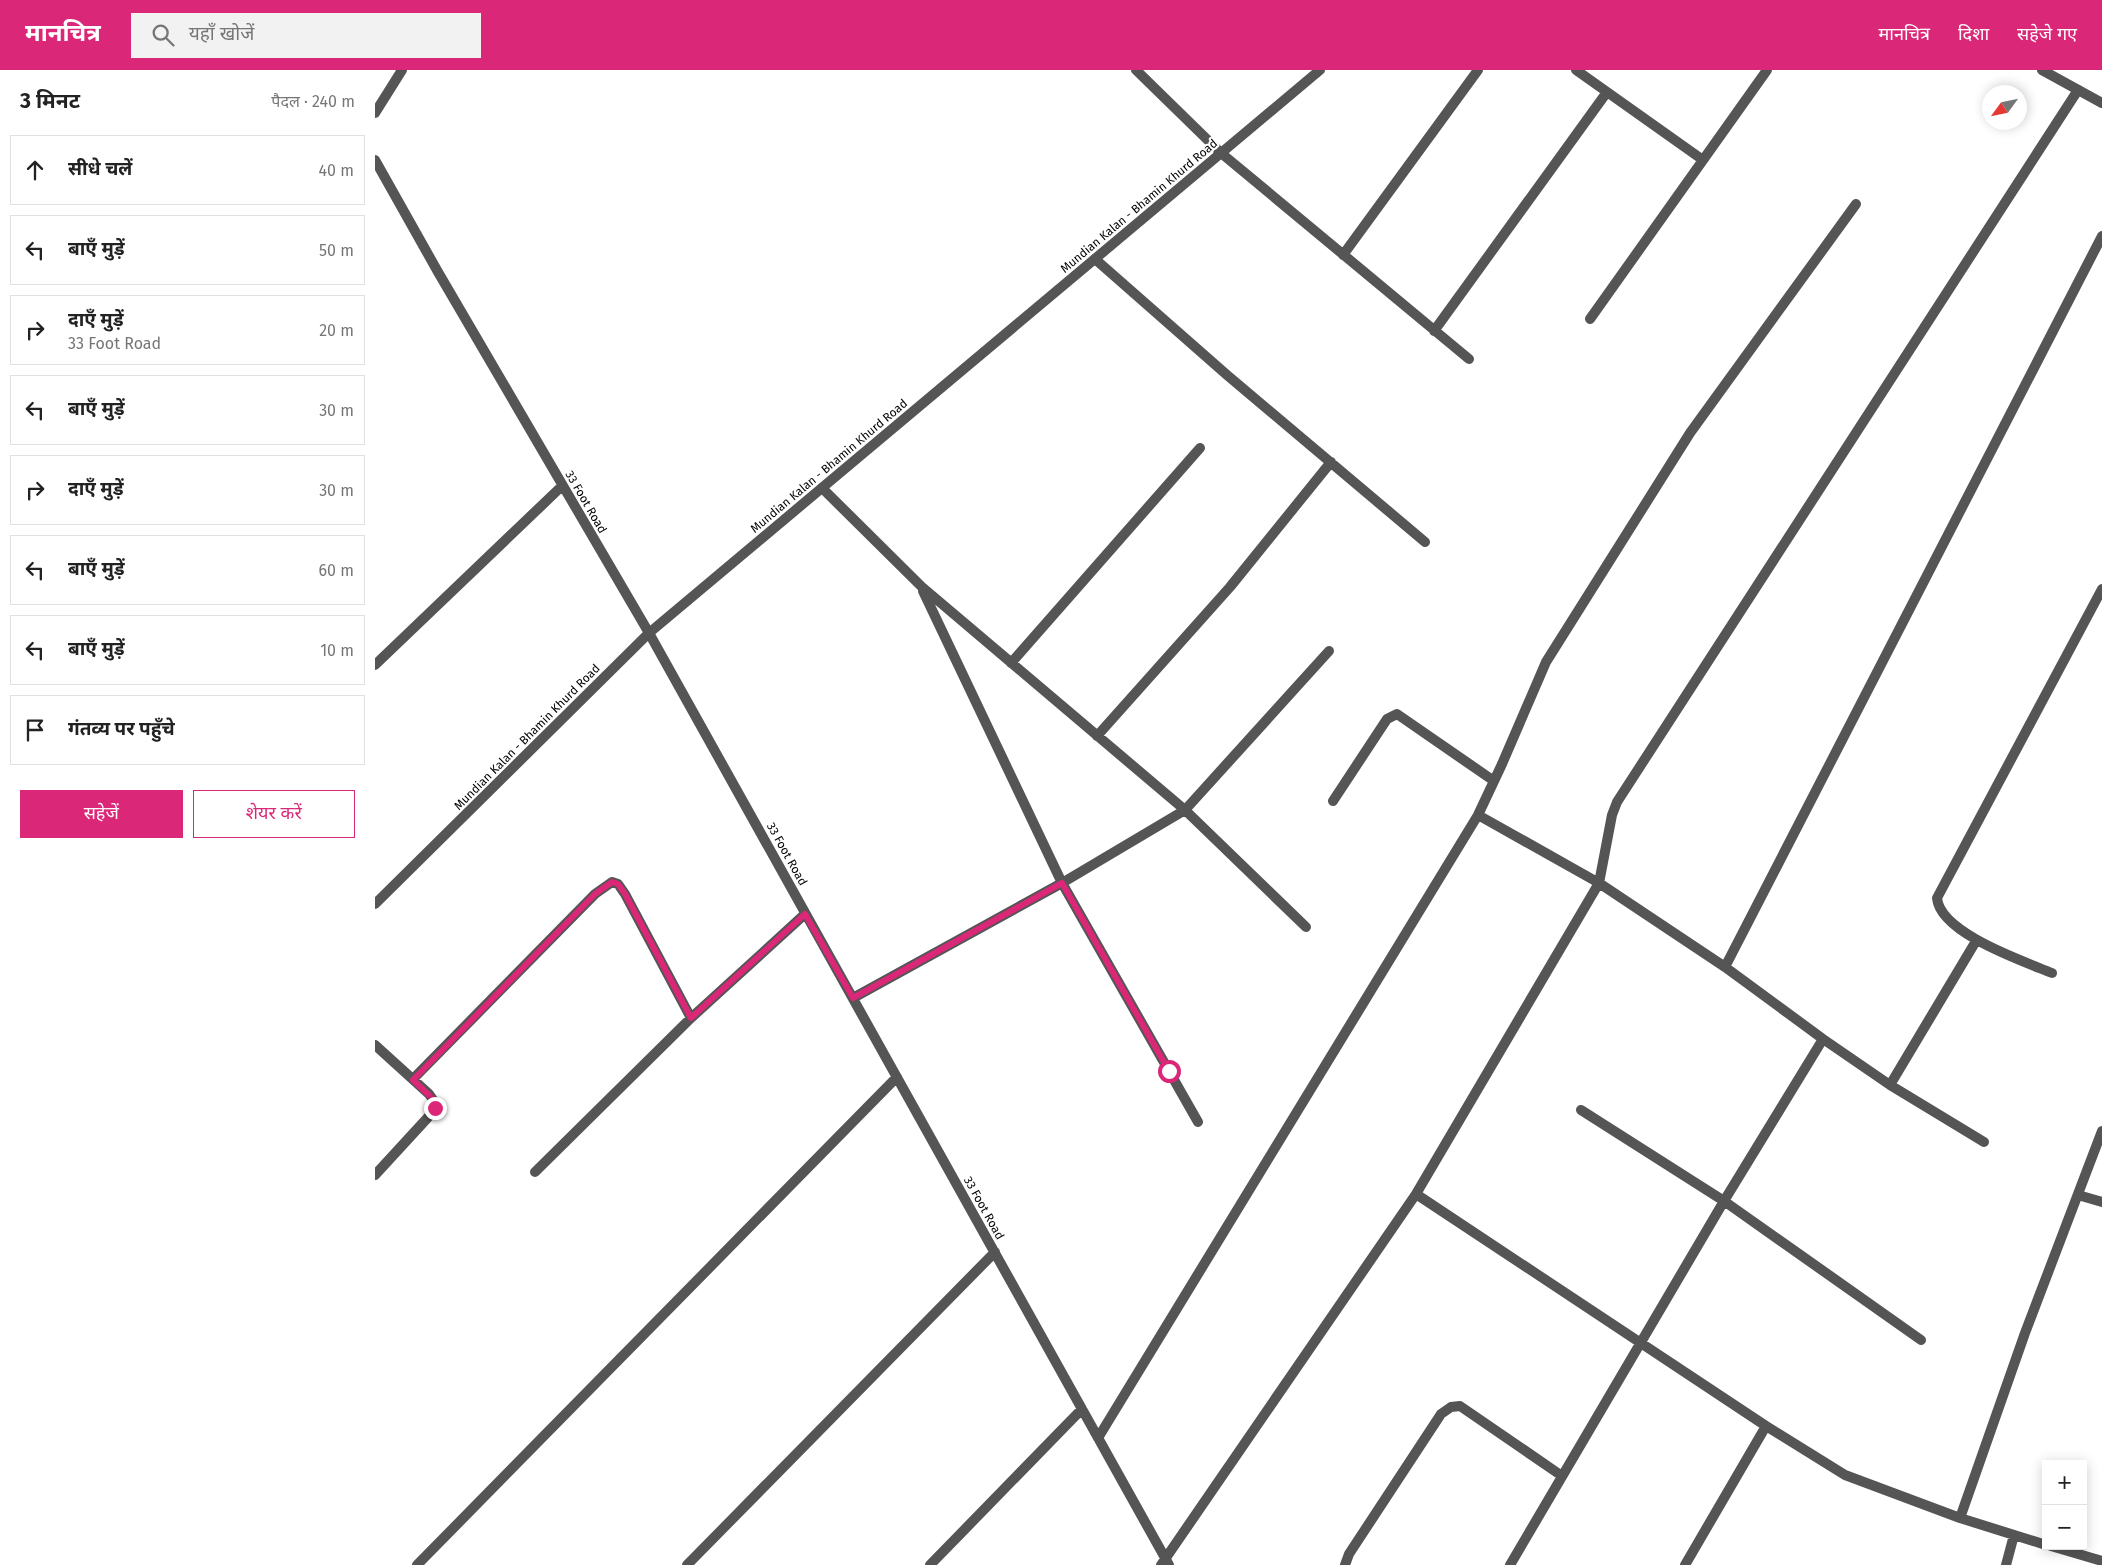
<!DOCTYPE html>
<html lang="hi">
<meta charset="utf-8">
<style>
:root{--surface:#fff;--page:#f2f2f2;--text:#222;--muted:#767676;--line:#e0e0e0;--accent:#db2777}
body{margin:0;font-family:"Fira Sans","Noto Sans Devanagari",sans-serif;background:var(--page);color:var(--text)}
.controls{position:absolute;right:15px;bottom:15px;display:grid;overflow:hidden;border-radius:0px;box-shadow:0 2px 12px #0003}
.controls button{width:45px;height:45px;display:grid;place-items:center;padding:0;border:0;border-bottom:1px solid var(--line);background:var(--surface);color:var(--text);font:25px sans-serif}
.compass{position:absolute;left:1607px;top:15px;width:45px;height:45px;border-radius:50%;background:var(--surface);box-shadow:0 2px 12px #0003;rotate:237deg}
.stop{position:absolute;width:15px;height:15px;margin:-11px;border:4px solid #db2777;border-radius:50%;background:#fff}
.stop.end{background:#db2777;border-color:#fff;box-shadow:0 1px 5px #0008}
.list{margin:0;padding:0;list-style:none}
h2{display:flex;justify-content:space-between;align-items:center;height:65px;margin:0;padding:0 20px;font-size:21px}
h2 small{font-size:16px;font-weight:400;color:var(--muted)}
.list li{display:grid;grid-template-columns:32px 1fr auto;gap:15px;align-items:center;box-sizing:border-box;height:70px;margin:0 10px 10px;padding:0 10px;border:1px solid var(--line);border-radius:0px}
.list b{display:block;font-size:19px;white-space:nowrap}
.list p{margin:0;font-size:16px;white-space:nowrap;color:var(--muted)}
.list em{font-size:16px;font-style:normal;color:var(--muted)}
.actions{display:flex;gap:10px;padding:15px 20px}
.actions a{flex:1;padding:11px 0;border:1px solid var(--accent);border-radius:0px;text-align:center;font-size:18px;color:var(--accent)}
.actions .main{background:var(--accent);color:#fff}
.icon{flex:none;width:28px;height:28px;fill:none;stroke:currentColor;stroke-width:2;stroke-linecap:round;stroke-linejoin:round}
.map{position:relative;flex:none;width:1727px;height:1495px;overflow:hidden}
header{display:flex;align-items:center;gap:30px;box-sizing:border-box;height:70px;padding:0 25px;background:var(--accent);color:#fff}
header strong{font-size:24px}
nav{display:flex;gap:28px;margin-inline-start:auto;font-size:18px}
.search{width:350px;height:45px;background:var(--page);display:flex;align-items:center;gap:12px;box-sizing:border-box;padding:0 18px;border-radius:0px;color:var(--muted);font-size:19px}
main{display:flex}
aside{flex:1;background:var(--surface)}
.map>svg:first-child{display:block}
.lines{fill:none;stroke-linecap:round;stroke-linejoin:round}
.minor{stroke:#555;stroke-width:10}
.tertiary{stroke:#555;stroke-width:10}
.route{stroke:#db2777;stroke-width:6}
.labels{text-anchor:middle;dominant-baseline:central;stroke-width:4;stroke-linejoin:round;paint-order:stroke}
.street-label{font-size:12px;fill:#000;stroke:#fff}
</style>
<header>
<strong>मानचित्र</strong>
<div class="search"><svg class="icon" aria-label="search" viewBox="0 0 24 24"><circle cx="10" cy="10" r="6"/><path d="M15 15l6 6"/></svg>यहाँ खोजें</div>
<nav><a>मानचित्र</a><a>दिशा</a><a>सहेजे गए</a></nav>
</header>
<main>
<aside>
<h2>3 मिनट<small>पैदल · 240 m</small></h2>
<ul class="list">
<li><svg class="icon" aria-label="ahead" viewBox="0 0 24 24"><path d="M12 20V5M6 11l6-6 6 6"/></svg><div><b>सीधे चलें</b></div><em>40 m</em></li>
<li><svg class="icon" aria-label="left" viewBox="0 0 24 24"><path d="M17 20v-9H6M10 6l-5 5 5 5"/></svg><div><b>बाएँ मुड़ें</b></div><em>50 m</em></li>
<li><svg class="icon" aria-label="right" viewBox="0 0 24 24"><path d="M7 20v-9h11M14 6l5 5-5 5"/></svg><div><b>दाएँ मुड़ें</b><p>33 Foot Road</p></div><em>20 m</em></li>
<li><svg class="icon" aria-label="left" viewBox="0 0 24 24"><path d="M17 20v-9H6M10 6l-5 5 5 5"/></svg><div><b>बाएँ मुड़ें</b></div><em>30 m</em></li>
<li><svg class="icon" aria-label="right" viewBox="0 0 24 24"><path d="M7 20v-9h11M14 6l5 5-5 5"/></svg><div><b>दाएँ मुड़ें</b></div><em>30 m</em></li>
<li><svg class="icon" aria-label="left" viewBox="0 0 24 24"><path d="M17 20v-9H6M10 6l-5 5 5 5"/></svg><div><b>बाएँ मुड़ें</b></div><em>60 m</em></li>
<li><svg class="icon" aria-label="left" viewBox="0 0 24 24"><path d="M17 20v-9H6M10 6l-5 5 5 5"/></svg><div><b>बाएँ मुड़ें</b></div><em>10 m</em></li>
<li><svg class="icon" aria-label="arrive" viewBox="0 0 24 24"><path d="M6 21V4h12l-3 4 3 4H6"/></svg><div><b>गंतव्य पर पहुँचे</b></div></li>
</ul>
<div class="actions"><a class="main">सहेजें</a><a>शेयर करें</a></div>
</aside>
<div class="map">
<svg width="1727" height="1495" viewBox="0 0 1727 1495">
<rect width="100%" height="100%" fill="#fff"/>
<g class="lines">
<path class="minor" d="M761 0 846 83 1094 289
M1201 0 1328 90
M0 43 27 0
M0 90 63 202 274 563 794 1495
M968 185 1103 0
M720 189 852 305 1050 472
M1215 249 1392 0
M1059 261 1232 22
M447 418 547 517 810 740 687 813 478 928
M548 521 687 813 823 1052
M636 593 825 378
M0 595 187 416
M722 666 855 517 956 392
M958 731 1012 649 1022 644 1119 711
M1103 745 1224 813 1350 897
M931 857 810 740 954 581
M1677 903C1648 891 1565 863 1562 828L1727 519
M1448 969 1515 1015 1609 1072
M0 975 54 1024 61 1034 57 1043 0 1105
M38 1009 220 824 237 812 243 814 250 824 316 948
M1515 1015 1601 871
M1206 1040 1349 1131 1546 1270
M160 1102 316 948 430 844
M1041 1124 1391 1356 1470 1405 1585 1448
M1703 1125 1727 1132
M723 1368 1103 745 1127 694 1171 592 1315 363 1481 134
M1671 1475 1585 1448 1650 1263 1727 1061
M1676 1476 1727 1491
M42 1495 522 1007
M312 1495 620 1182
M555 1495 707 1339
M786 1495 1041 1124 1224 813 1237 745 1242 732 1703 20
M970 1495 974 1484 1066 1344 1076 1337 1085 1336 1187 1406
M1135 1495 1349 1131 1448 969 1350 897 1727 166
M1310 1495 1391 1356
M1631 1495 1639 1465"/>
<path class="tertiary" d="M1667 0 1727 33
M0 834 274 563 945 0"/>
</g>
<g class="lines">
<path class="route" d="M60 1038 59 1030 38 1010 220 824 237 812 243 814 250 824 316 948 430 844 478 928 687 813 794 1001"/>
</g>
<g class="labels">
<g class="street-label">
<text transform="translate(764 136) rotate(-40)">Mundian Kalan - Bhamin Khurd Road</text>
<text transform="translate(454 396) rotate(-40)">Mundian Kalan - Bhamin Khurd Road</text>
<text transform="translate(211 432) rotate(60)">33 Foot Road</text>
<text transform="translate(152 667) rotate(-45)">Mundian Kalan - Bhamin Khurd Road</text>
<text transform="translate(412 784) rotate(61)">33 Foot Road</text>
<text transform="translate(609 1138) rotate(61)">33 Foot Road</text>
</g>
</g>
</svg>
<div class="controls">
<button>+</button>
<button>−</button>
</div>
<svg class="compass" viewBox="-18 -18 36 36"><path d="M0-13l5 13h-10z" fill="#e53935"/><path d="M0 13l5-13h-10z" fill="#767676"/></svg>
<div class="stop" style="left:794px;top:1001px"></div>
<div class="stop end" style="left:60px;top:1038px"></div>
</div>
</main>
